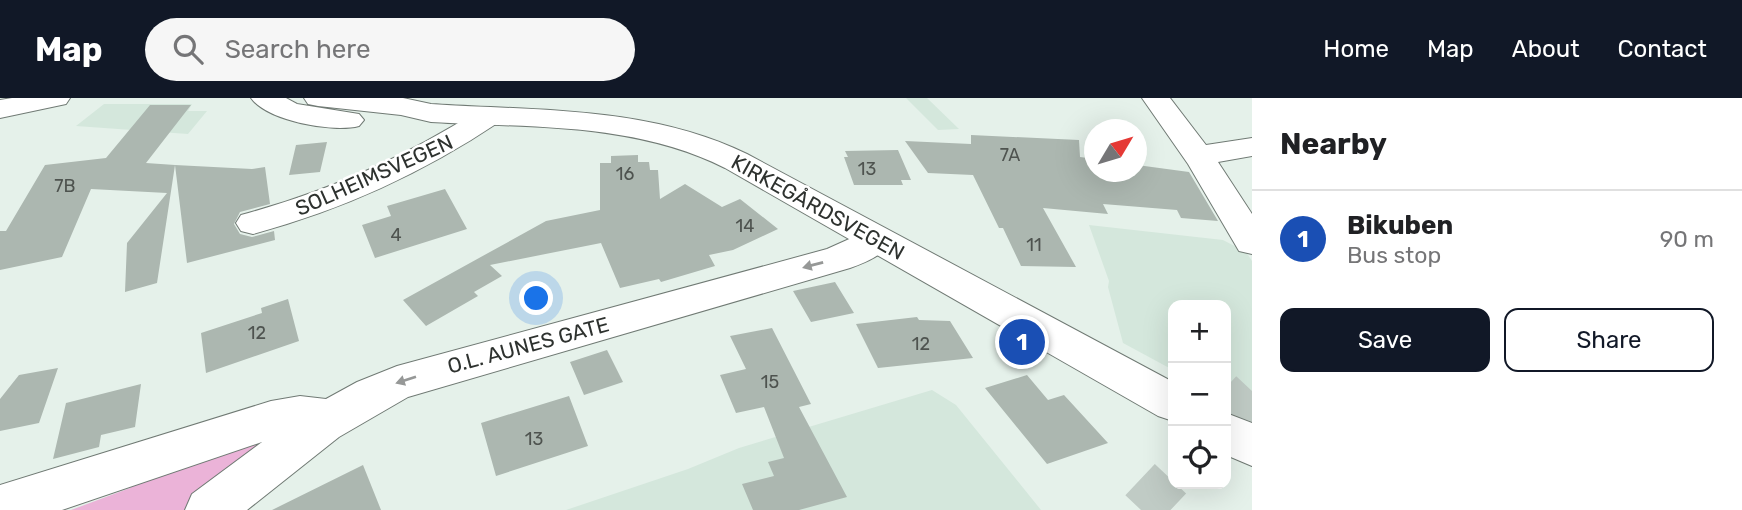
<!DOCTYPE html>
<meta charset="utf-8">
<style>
:root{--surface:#fff;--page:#f6f6f6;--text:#202124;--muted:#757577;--line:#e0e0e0;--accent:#111827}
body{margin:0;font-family:Rubik,sans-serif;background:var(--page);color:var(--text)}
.controls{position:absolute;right:21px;bottom:21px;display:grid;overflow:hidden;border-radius:14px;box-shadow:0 7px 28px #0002}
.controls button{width:63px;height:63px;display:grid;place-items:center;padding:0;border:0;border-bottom:2px solid var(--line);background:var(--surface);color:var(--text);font:35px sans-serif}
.compass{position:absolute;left:1084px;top:21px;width:63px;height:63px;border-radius:50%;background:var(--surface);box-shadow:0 7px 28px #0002;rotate:52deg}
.you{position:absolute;left:537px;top:201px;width:24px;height:24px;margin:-18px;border:5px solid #fff;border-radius:50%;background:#1a73e8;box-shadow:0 0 0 10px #1a73e833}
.badge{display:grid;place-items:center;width:46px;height:46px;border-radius:50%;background:var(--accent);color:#fff;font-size:23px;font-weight:700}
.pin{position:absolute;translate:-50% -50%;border:4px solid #fff;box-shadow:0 2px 7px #0006}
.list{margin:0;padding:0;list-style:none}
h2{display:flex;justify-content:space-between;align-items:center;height:91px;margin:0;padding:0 28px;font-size:30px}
h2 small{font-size:23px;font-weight:400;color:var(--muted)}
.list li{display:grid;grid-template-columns:46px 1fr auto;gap:21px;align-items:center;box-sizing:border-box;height:98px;padding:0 28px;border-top:2px solid var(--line)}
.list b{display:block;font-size:26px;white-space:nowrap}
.list p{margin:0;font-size:23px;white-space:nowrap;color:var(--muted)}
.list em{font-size:23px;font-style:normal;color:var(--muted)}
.actions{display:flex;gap:14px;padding:21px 28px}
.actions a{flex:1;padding:16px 0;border:2px solid var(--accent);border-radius:14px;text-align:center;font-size:24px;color:var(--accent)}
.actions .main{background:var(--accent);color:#fff}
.icon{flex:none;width:38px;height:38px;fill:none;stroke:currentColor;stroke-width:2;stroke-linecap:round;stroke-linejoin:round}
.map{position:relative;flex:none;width:1252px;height:412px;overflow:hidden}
header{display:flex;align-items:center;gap:42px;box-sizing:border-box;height:98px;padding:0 35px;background:var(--accent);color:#fff}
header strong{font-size:33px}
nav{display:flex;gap:38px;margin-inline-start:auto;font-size:24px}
.search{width:490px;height:63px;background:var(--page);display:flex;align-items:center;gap:18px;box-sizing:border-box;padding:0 24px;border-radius:38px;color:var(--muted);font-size:26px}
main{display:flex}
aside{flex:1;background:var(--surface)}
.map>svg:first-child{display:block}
.built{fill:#d4e7dc}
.green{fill:#ebb3d8}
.building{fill:#acb7b0}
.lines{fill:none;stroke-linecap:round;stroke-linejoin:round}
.primary-tunnel{stroke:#c0cbc5;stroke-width:43;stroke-dasharray:43 21;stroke-linecap:butt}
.minor-casing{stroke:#707a74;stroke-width:2}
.tertiary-casing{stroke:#707a74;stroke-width:2}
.minor{fill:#fff;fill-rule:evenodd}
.tertiary{fill:#fff;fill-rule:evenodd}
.oneway{fill:#969897}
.labels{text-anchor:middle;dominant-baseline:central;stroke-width:5;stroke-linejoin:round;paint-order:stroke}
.number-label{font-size:18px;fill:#4e534f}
.street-label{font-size:21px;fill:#2e322f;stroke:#fff}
</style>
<header>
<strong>Map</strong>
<div class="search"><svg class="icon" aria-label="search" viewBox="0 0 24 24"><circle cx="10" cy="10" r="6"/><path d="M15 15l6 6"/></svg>Search here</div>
<nav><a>Home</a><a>Map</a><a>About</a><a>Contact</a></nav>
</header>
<main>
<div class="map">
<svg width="1252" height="412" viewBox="0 0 1252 412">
<rect width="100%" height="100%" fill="#e5f1ea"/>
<path class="built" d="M906 0H927L959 31 938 32Z
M104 6H192L188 13H207L188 36 76 28Z
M1089 127 1223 142 1246 154 1252 163V314L1226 300V207H1173V272L1123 245 1108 189 1109 183Z
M932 292 956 307 1041 412H566L688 371 739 350Z"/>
<path class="green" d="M285 330 184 412H71L130 390 149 371Z"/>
<path class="building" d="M150 7H191L146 65 175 67 157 185 125 194 127 145 167 95 91 91 62 159 0 172V133H6L45 67 106 60Z
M971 37 1079 42 1080 59 1095 61V74H1137V67L1189 74 1218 123 1181 120 1177 112 1103 106 1108 116 1043 110 1076 169 1021 168 1003 130H999L973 77 928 75 905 43 971 46Z
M327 44 320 74 289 77 296 47Z
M898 52 911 82H901L903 87H854L844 59H848L845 53Z
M638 57V64H649L650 72H658L660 101 685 86 722 109 740 101 778 131 733 152 709 157 715 168 661 184 659 181 620 190 601 145 490 167 502 178 474 194 478 198 426 228 403 202 546 123 600 112V65H611V58Z
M175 67 252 71 265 69 270 106 240 114 234 126 240 136 252 139 274 133 275 142 187 165Z
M445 91 467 131 375 160 362 127 391 118 387 108Z
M835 184 854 215 811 224 793 193Z
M288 201 299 243 206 275 201 235 262 215 261 210Z
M917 219 919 222 950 223 973 260 878 270 856 226Z
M772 230 811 306 799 309 847 399 799 412H753L742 386 774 378 768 364 784 360 764 309 736 315 720 277 746 271 730 238Z
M607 252 623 284 584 297 570 264Z
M58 270 39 325 0 333V301L19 277Z
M1027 277 1048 302 1064 297 1108 345 1047 366 985 290Z
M141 286 135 329 101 337 99 349 53 361 66 305Z
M569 298 588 348 496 378 481 325Z
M363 367 381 412H272Z"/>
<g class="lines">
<path class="primary-tunnel" d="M1226 321 1252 293
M1141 412 1173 378"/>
<defs>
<path id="minor" d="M1142 0H1170L1206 47 1252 40V58L1218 64 1252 116V156L1239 153 1188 66Z
M489 9 499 12 504 18 499 24C423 75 342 112 253 136L241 133 236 125 241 117C326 94 404 60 479 12Z
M876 129 888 133 894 141C884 157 867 164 850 170L408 299 339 339 247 412H185L192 396 262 344 62 412H0V387L271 303 300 298 326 301 357 284 397 268 827 151Z"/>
<path id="tertiary" d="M12 0H70L66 6 0 20V2Z
M251 0H286L297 6 359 16 364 22 359 28C333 35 267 23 251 0Z
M304 0H403L431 6C538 13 648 8 747 56L1173 284V323L1158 318 725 70C634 24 530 30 431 24L401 17 318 8 308 6Z
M1226 315 1252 325V368L1226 357Z"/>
</defs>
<use href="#minor" class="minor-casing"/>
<use href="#tertiary" class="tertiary-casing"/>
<use href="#minor" class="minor"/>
<use href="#tertiary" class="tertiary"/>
</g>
<defs><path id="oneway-solid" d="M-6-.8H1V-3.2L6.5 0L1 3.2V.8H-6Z" transform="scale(1.75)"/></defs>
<g class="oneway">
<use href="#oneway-solid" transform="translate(813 167) rotate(165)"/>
<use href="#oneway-solid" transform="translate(406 282) rotate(162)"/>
</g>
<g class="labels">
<g class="number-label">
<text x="1010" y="57">7A</text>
<text x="867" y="71">13</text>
<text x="625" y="76">16</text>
<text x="65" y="88">7B</text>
<text x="745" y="128">14</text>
<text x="396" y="137">4</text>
<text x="1034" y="147">11</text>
<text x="257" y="235">12</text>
<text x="921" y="246">12</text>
<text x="770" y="284">15</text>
<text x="534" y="341">13</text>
</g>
<g class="street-label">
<text transform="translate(374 77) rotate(-24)">SOLHEIMSVEGEN</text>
<text transform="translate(818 109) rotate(29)">KIRKEGÅRDSVEGEN</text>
<text transform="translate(528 247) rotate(-15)">O.L. AUNES GATE</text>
</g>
</g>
</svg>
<div class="controls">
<button>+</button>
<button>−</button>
<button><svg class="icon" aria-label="locate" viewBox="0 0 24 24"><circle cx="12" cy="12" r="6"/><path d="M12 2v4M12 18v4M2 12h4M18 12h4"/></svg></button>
</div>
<svg class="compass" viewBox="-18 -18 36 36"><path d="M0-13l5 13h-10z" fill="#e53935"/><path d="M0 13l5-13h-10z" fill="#757577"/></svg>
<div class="you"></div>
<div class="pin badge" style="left:1022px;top:244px;background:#1a4fb4">1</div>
</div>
<aside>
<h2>Nearby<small></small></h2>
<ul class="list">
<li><span class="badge" style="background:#1a4fb4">1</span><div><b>Bikuben</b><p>Bus stop</p></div><em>90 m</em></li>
</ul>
<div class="actions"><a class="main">Save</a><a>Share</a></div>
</aside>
</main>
